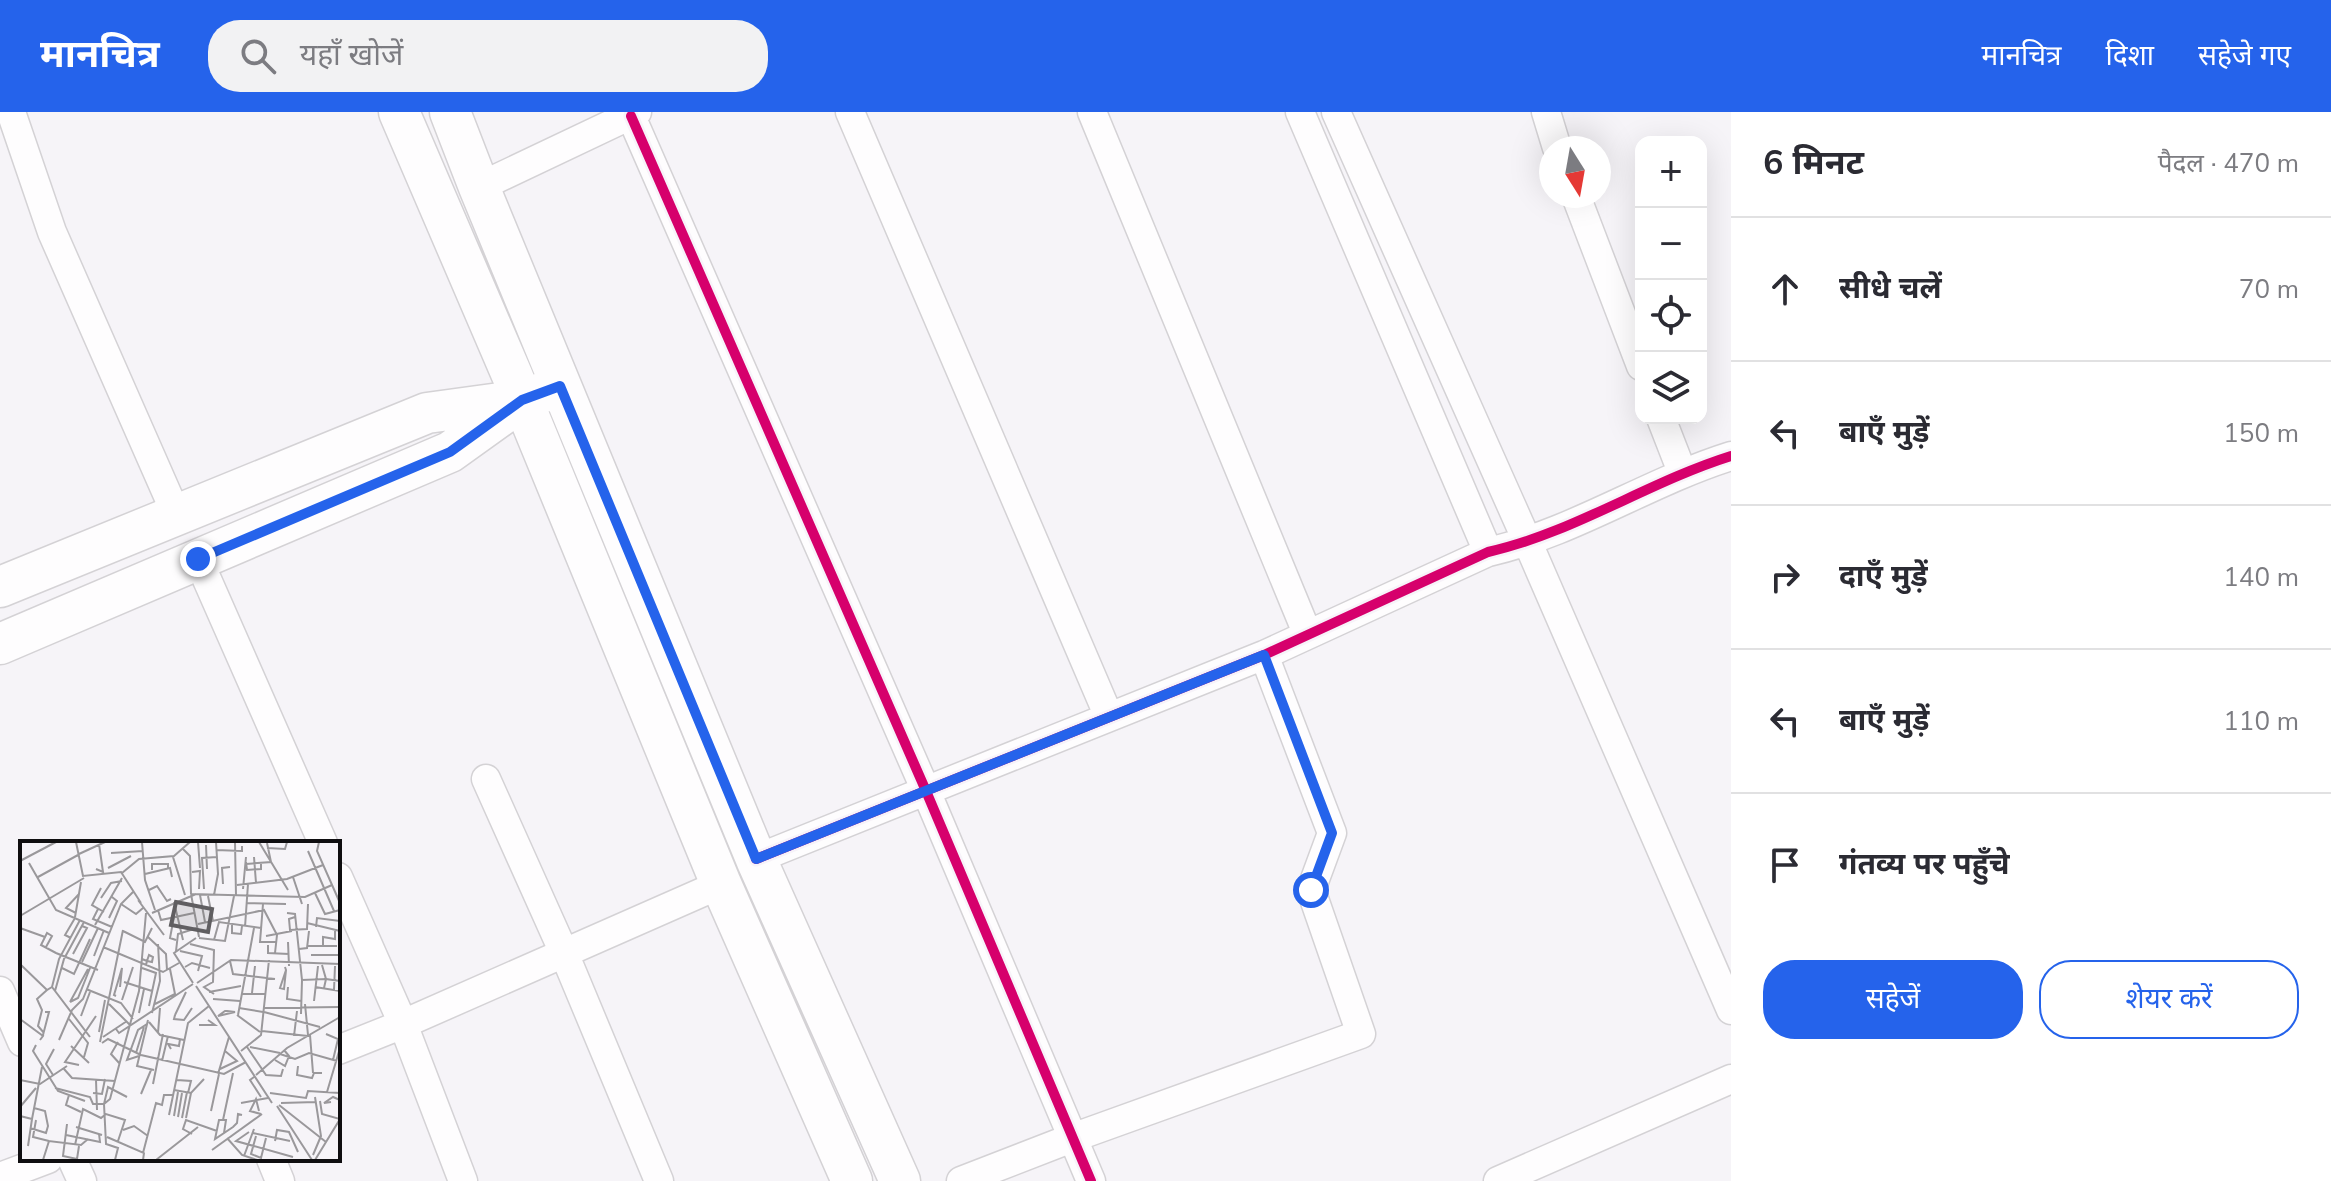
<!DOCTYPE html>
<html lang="hi">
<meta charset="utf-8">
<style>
:root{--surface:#fff;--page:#f2f2f3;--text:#2b2b33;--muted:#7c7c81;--line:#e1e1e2;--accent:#2563eb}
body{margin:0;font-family:"Nunito Sans","Noto Sans Devanagari",sans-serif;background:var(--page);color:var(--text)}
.controls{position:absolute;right:24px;top:24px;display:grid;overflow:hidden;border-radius:16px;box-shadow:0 8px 32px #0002}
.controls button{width:72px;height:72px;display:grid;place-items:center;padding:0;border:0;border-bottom:2px solid var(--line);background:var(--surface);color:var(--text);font:40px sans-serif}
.compass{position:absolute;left:1539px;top:24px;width:72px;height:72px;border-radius:50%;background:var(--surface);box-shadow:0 8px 32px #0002;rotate:169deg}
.stop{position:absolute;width:24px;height:24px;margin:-18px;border:6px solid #2563eb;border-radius:50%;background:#fff}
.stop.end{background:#2563eb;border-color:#fff;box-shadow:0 2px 8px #0008}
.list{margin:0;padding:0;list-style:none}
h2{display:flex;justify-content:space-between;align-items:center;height:104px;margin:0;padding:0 32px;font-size:34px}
h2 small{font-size:26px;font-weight:400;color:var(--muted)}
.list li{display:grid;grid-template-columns:52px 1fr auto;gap:24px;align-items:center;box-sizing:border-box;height:144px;padding:0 32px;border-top:2px solid var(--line)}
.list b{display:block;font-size:30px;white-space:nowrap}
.list em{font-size:26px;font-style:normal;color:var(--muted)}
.actions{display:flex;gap:16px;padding:24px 32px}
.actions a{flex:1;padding:18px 0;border:2px solid var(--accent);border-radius:32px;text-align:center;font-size:28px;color:var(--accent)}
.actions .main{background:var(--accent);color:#fff}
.icon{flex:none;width:44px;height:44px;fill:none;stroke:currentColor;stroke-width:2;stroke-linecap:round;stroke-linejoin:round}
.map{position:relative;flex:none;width:1731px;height:1069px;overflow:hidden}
header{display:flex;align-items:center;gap:48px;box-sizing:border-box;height:112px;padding:0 40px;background:var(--accent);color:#fff}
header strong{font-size:38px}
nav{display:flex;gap:44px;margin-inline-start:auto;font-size:28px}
.search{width:560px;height:72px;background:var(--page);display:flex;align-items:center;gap:20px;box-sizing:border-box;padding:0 28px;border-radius:32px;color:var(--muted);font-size:30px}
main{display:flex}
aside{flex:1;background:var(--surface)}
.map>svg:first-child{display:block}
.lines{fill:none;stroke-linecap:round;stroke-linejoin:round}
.street-casing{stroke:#d4d2d5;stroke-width:31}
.secondary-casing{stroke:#d4d2d5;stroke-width:43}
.street{stroke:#fefdfe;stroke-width:28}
.secondary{stroke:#fefdfe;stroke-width:40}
.cycleway-casing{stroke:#f7f3f9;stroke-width:15}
.cycleway{stroke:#d6006c;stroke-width:10}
.route{stroke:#2563eb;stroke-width:10}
.inset-road{fill:none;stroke:#9a989b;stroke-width:2}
.view{fill:#605e61;fill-opacity:0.15;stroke:#605e61;stroke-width:4}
.inset-edge{fill:none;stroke:#0f0e10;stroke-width:4}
</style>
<header>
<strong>मानचित्र</strong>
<div class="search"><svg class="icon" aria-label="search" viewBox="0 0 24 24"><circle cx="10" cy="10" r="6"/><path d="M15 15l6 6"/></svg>यहाँ खोजें</div>
<nav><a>मानचित्र</a><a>दिशा</a><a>सहेजे गए</a></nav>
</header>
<main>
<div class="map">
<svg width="1731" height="1069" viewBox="0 0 1731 1069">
<rect width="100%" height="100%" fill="#f6f4f8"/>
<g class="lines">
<defs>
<path id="street" d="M11 0 52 120 176 402
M850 0 1109 605
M1092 0 1307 521
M1300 0 1488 440
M1336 0 1528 431 1731 898
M1546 0 1557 36
M631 4 926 679 1091 1069
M479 75 637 0
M1576 84 1641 254
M1661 306 1682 360
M198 447 323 731
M486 667 564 841 659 1069
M756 747 1264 543 1488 440C1573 421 1648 370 1731 344
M338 765 403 912 463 1069
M0 879 22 930
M338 938 403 912 721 772
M72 1047 82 1069
M271 1047 280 1069
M0 1065 48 1047
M961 1069 1072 1026 1361 922 1311 778 1332 721 1264 543
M1498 1069 1731 967"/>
<path id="secondary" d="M399 0 512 263 721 772 852 1069
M450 0 479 75 756 747 900 1069
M0 475 427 301 522 288 544 280
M0 532 450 340 517 292"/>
</defs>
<use href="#street" class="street-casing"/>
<use href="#secondary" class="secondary-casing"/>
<use href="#street" class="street"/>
<use href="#secondary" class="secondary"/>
<defs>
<path id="cycleway" d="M631 4 926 679 1091 1069
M756 747 1264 543 1488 440C1573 421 1648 370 1731 344"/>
</defs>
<use href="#cycleway" class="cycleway-casing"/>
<use href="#cycleway" class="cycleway"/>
</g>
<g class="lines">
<path class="route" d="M198 447 450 340 522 288 560 274 756 747 1264 543 1332 721 1311 778"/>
</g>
<g transform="translate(20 729)">
<rect width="320" height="320" fill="#f6f4f8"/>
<path class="inset-road" d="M56 1 63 35 101 31 121 62M122 1 125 39 135 69M178 1 180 27M215 1 216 55M239 1 268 49M299 1 297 10 320 62M186 4 187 28M247 7 265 8 267 1M163 8 170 15 171 53M196 9 222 10V5M288 10 314 70M91 12 123 10M59 13 85 1M153 16 165 54M234 16 236 42M0 20 36 1M226 21 227 29 241 28V22M9 22 36 69 89 92M226 23 251 21 247 2M88 27 111 15M76 28 83 31 79 3M132 29V23H148V27M172 31 180 30 179 48M102 32 119 18 154 15 170 1M125 33 150 27 152 36M18 36 58 14M273 36 282 63M203 43 202 27 210 26M217 44 267 38 303 24M81 47 72 64 84 71M184 48 182 17 197 16M223 48 226 16M129 49 137 45 147 60 151 58M295 52 305 73 320 69M171 53 285 56 312 44M171 53 179 96M180 54 185 81M194 54 198 33 196 1M188 55 193 80M81 57 91 42 102 40M118 59 144 94M154 61 163 99M227 62 266 63M101 63 116 73 123 67M243 63 240 101H256M78 68 73 78 92 86M138 69 141 79 174 72M56 72 46 67 59 53M132 72 176 53M267 72 275 73 282 139 306 138 304 147M0 75 64 37M55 76 61 41M154 76 150 97 156 99M275 76 269 78 270 89 287 88 288 63M89 77 97 60 92 56M287 82 320 90M178 83 244 69 257 94 255 112M75 84 102 37M212 84V92L221 93 222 85M225 86 228 43M296 86 297 77 320 80M0 87 25 96M103 90 125 101 132 87M246 95 272 90M128 96 146 113 147 129M51 97 45 94 55 77M179 97 205 100 214 55M194 99 199 81 241 87M268 101 269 125M170 103 194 109 193 141 184 146 194 153M248 104V112L269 113M288 105H317M303 105V96L315 98V90M26 106 32 95 27 92 21 104 36 112 78 129M83 106 143 131 159 122M279 108 287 107 289 90M156 110 158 93 177 87M160 110 182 115 178 130M53 113 67 87 62 85M291 114H318M74 115 84 89M122 118 127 120 132 121 133 116 129 114 127 120 126 124M210 120 213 133 255 138M62 121 78 87M0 123 27 149 32 146 70 196M302 124 306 138 320 140M165 126 172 122 190 127M265 126 266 129 264 148 260 147 266 129M42 127 54 133 70 98M122 127 136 132 129 165M104 141 132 150M173 142 154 112 176 97M177 142 211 119 320 123M176 145 252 262M32 146 39 118 60 79M268 146 267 158 281 160M295 146 320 150M66 148 101 162 113 178M314 149 315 125M35 150 44 118 64 81M189 151 221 145M232 152 235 125M221 153H246M96 155 94 154 102 127 100 146M193 158 220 160M102 159 113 126M294 160 298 125M50 161 68 128M50 161 58 157 70 127M89 163 110 184M135 163 155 153 150 128M285 163 288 194M219 167 243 171M244 167 320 166M207 170 215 171 198 175 205 170ZM244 171 300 186M119 172 124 148M132 172 140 140 138 103M281 173 282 139M155 174 154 178 164 179 172 167M155 174 166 151M217 174 240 191M218 174 234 87M61 175 70 151M0 178 23 195 20 199M49 178 68 202 64 216M128 179 117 225 134 229M129 181 140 194 164 199M179 184H195L188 179M96 188 99 192 173 143M242 190 288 195M79 191 85 159M24 192 18 185 22 169 17 158 27 149M138 192 140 167M306 193 318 198 313 219M23 194 29 171H25M290 194 293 232M274 195 277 170M83 196 107 180M39 199 52 169 63 158 101 63 113 51M80 201 103 89M98 201 91 213 100 223M82 202 88 198 121 214 204 233 226 221M16 204 13 210 38 250 65 260M51 205 69 222M227 206 246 234 261 235 263 228M230 206 260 212M151 208 148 203 159 205 160 198M221 210 241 194 249 119M116 212 124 186M260 213 275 218 289 212 317 220M119 215 107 219 118 189 127 183M255 219 265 225 269 215 264 209M142 220 148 195M59 224 45 221 76 175M278 225 277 234 292 237 294 232H302M44 228 52 237 95 240M200 228 217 220 205 210M198 233 209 196M33 234 26 223 34 208M236 234 267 207 320 176M234 236 230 239 241 256M0 239 20 243 47 225M76 239 77 269M157 239 171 240 168 252M133 243 143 193M35 247 70 256 73 263H84L88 246 107 256M154 249 171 252 184 238M307 251 320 207M73 252 82 253 85 238M250 252 286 257 288 250 320 252M121 253 131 229M49 254 46 264 61 271M311 261 304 262 313 256 320 259M221 262 248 257M261 262 296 261M259 264 306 301M257 265 292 319M0 266 16 247M191 270 199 233M239 270 236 258 230 270 241 273M149 274 168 182 189 165M0 275 12 278 22 226M154 275 158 251M158 276 162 252M162 277 167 251M166 277 171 252M16 279 13 296 29 300M203 279 213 232M47 283 43 315 57 318 59 305M56 286 82 294M10 287 26 292 28 285 25 270 14 267M103 289 114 285 128 295M229 291 216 300 273 316M204 292 206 279H199L195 298 213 286 217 282 218 273 222 274M233 292 270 300M172 293 163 288 166 279 197 290M46 294 80 301 79 293M236 295 231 313 241 317 246 297M87 296 124 312 123 319M207 297 222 314 237 319M255 300 257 289 269 291 278 311M55 304 63 268 81 277 86 273 105 279 98 300M8 305 12 278M192 309 242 273M123 312 136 262 142 264 144 254H153M293 314 301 295 295 256M224 315 234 288M23 319 29 300 61 304 68 298M95 319 98 307 86 303 84 263 90 258 119 150 126 72M136 319 178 286M295 319 320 278 302 273 300 260"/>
<path class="view" d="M156 61 192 68 188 91 151 84Z"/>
<rect width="320" height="320" class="inset-edge"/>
</g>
</svg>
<div class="controls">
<button>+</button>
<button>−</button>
<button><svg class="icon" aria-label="locate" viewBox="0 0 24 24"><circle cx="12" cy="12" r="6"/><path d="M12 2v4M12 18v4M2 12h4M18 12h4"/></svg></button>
<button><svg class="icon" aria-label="layers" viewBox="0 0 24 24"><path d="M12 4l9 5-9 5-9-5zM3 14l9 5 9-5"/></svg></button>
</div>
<svg class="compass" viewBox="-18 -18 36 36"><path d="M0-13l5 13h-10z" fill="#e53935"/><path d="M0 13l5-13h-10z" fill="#7c7c81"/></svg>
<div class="stop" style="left:1311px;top:778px"></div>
<div class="stop end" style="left:198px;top:447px"></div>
</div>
<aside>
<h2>6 मिनट<small>पैदल · 470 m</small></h2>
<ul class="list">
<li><svg class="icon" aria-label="ahead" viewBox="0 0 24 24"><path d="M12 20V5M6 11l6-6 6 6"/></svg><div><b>सीधे चलें</b></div><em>70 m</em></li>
<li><svg class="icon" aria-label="left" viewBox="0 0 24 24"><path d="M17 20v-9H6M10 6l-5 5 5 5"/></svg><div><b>बाएँ मुड़ें</b></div><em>150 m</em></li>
<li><svg class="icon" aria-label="right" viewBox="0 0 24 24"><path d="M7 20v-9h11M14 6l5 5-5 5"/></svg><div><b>दाएँ मुड़ें</b></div><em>140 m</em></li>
<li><svg class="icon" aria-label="left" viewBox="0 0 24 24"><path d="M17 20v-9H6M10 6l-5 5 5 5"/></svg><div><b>बाएँ मुड़ें</b></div><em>110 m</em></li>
<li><svg class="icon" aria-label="arrive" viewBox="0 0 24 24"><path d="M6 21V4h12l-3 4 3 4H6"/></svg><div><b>गंतव्य पर पहुँचे</b></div></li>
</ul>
<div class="actions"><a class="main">सहेजें</a><a>शेयर करें</a></div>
</aside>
</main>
